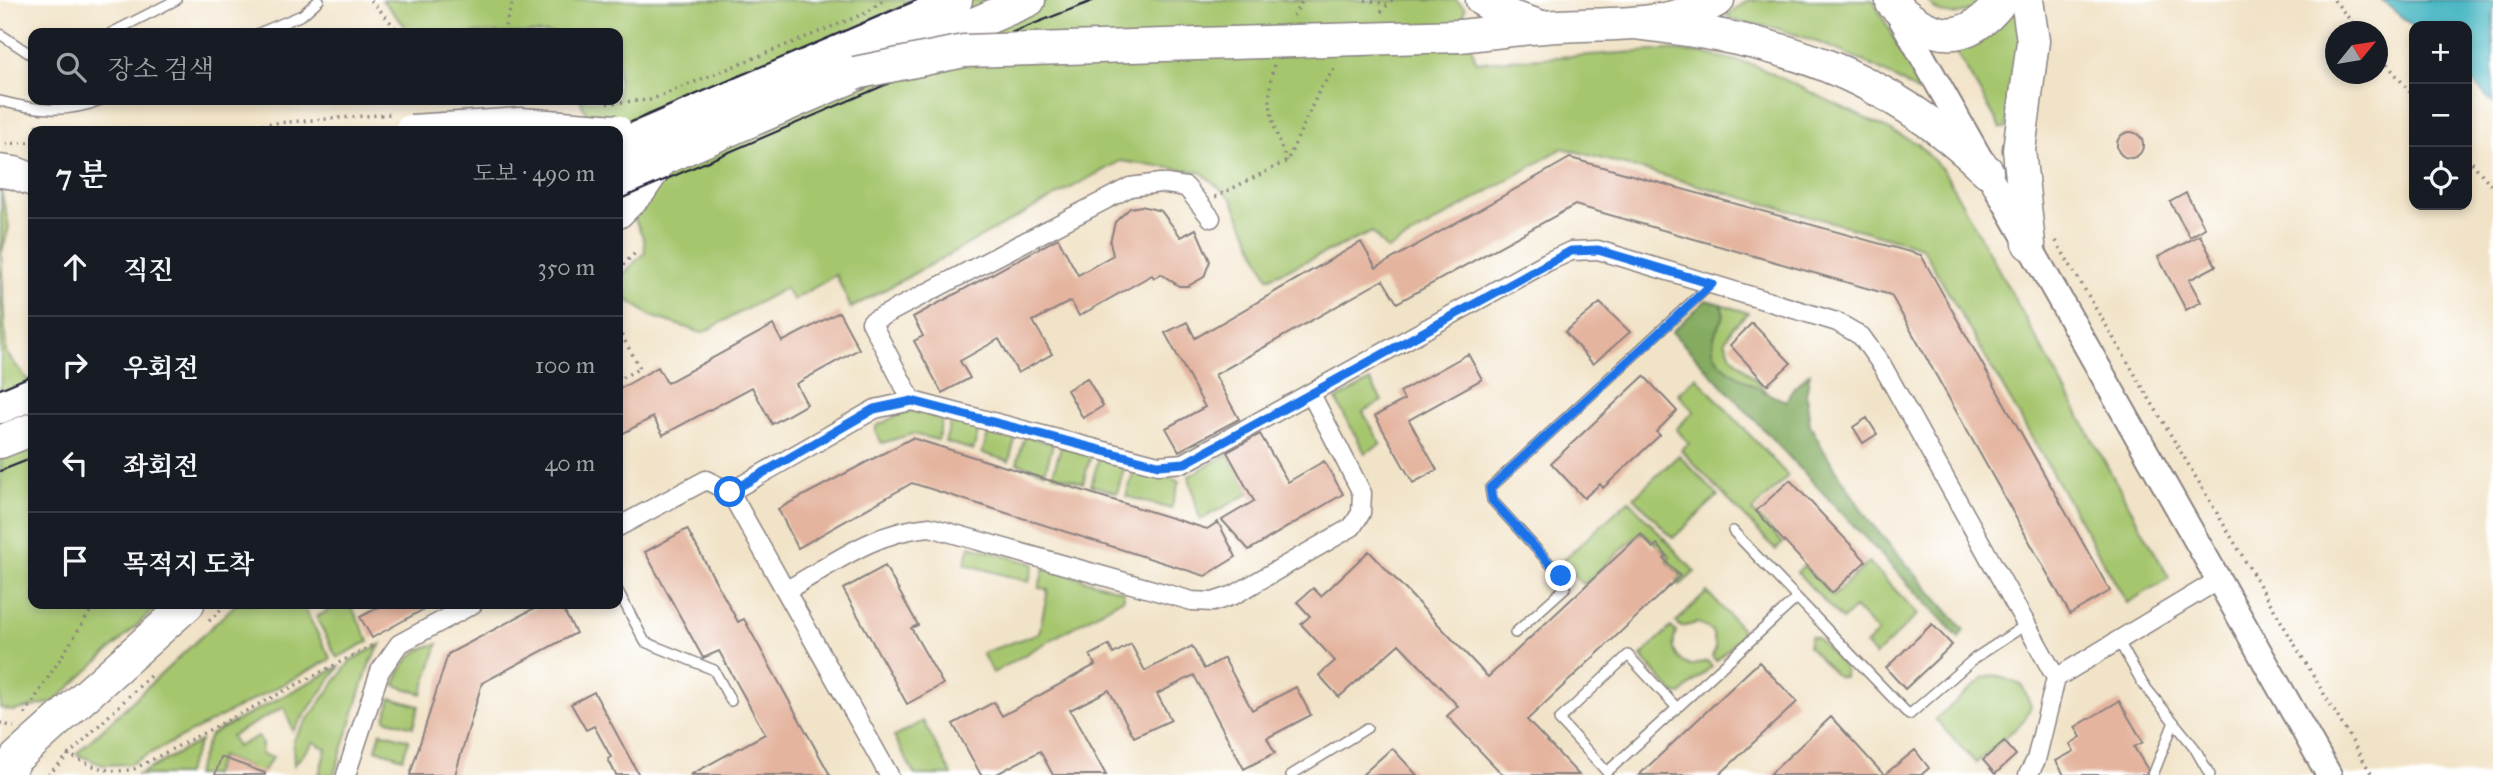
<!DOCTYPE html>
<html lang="ko">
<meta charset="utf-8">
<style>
:root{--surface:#171b24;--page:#242831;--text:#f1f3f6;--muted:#9ea1a6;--line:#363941}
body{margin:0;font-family:"IM FELL Great Primer","Noto Serif KR",serif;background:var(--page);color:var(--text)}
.controls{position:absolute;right:21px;top:21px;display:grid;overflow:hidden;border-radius:14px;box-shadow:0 4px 10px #0003}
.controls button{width:63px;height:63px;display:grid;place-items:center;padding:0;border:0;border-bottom:2px solid var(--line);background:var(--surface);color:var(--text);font:35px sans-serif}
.compass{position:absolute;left:2325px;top:21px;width:63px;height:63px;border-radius:50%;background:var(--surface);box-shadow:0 4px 10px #0003;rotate:60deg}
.stop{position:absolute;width:21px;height:21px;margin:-16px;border:5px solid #1a73e8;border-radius:50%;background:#fff}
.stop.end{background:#1a73e8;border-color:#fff;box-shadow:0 2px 7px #0008}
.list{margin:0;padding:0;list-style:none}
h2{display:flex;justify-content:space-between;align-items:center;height:91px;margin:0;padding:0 28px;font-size:30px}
h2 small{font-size:23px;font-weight:400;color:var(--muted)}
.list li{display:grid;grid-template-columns:46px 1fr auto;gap:21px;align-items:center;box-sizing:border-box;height:98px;padding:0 28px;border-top:2px solid var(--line)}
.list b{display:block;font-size:26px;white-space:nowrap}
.list em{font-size:23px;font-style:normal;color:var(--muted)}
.icon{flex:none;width:38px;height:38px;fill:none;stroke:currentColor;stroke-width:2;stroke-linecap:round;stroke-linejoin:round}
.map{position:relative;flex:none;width:2493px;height:775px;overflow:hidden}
.search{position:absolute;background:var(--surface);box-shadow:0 4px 10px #0003;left:28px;top:28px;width:595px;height:77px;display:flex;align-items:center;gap:18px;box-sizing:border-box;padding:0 24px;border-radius:14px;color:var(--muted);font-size:26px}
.panel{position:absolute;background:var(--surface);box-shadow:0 4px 10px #0003;left:28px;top:126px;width:595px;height:483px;border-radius:14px}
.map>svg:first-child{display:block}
.green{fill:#a6c66e;stroke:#647454;stroke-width:2}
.forest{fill:#84ab61;stroke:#53664e;stroke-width:2}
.water{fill:#49b7c3;stroke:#366c7f;stroke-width:2}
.building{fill:#e4b49e}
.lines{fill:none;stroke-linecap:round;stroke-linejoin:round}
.lane-casing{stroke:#8a8281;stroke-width:12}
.street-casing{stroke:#8a8281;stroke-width:21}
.secondary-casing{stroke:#8a8281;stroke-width:28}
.highway-casing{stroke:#8a8281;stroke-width:35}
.path{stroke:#8a8281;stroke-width:3.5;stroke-dasharray:2 5;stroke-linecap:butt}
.lane{stroke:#fff;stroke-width:9}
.street{stroke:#fff;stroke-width:18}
.secondary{stroke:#fff;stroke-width:24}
.highway{stroke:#fff;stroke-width:32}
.tram{stroke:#22223b;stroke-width:2}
.highway-bridge-casing{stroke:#8a8281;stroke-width:35;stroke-linecap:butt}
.path-bridge{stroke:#8a8281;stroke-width:3.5;stroke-dasharray:2 5;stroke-linecap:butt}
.highway-bridge{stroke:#fff;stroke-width:32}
.route{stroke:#1a73e8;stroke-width:9}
</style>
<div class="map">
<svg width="2493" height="775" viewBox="0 0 2493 775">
<rect width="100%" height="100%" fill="#fff"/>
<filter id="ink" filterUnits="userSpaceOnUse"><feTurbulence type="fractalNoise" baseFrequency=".0143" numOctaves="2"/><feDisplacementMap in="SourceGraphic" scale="14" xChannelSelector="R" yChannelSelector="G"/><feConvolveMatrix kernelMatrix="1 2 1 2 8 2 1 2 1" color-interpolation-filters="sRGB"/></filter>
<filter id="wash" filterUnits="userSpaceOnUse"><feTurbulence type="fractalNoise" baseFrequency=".00686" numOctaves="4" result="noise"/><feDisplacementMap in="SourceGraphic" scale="28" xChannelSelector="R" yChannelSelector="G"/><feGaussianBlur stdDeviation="1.57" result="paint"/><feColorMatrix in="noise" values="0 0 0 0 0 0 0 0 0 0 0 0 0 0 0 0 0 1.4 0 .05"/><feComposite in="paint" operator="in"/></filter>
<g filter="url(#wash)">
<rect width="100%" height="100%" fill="#f1e3c7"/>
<path class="green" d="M382 0H1456L1465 8 1463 18 1476 62 1669 50 1711 55 1754 65 1917 143 1944 171 2169 578 2127 603 1922 247 1563 148 1387 250 1372 232 1268 278 1232 199 1201 172 1120 161 851 308 836 275 793 300 785 288 702 333 651 316 618 293V280L645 252 644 239 618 183V131H594L580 100H618V33H411Z
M1748 0H1873L1922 88 1917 92C1876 63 1826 44 1779 29 1763 24 1740 26 1727 16Z
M1927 0H1987C1967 14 1945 25 1927 0Z
M2012 7 2023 26 2006 128H2001L1952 45Z
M1 190 9 227 1 255 6 353 33 386V604H160L54 702 13 711 0 708Z
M1721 304 1748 313 1732 328 1725 341 1731 355 1771 396C1760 392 1751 385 1741 379 1711 361 1704 347 1724 315Z
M1696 377 1788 476 1752 511 1783 543 1776 550 1681 450 1689 443 1676 429 1694 411 1678 394Z
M1370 381 1382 401 1363 412 1381 444 1365 453 1336 400Z
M906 411H919L942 420 938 440 912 434 882 443 876 433V426Z
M953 414 981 423 973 450 945 442Z
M991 425 1017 433 1009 461 982 453Z
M1025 436 1053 444 1045 472 1017 463Z
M1061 446 1091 455 1083 483 1053 474Z
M1228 454 1250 493 1200 520 1189 476Z
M1679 455 1718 496 1673 538 1634 497Z
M1099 458 1125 465 1117 493 1091 485Z
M1135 468 1179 481 1171 509 1126 496Z
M1629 500 1695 572 1680 585 1677 581 1682 576 1666 560 1670 556 1641 532 1583 585 1561 562Z
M970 546 1034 564 1029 582 965 564Z
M1869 562 1918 614 1875 656 1866 645 1878 632 1855 608 1842 620 1797 572 1804 566 1833 596Z
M1044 568 1123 591 1124 598 993 673 982 653 1039 633 1048 590 1039 587Z
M1707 592 1741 628 1742 636 1716 661 1712 656 1716 648 1712 631 1698 623 1681 627 1676 622Z
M236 604H302L331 659 130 764 103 765 76 754Z
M341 604H350L369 641 337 658 316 617Z
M1671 627 1676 632C1670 648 1675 660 1691 666L1707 661 1712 666 1681 694 1673 693 1641 656Z
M1810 636 1817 638 1845 668 1844 677 1837 676 1808 646Z
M381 644 369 665 334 775H319L326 749 314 742 294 765 293 740 351 660Z
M438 644 422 694 395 685C401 664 415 647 438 644Z
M340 666 293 731 284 707 231 736 237 747 258 736 262 744 261 754 273 757 260 775 246 774 249 767 221 756 213 775H195L210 735Z
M1994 675 2022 685 2031 706 2024 721 1976 763 1935 719 1984 678Z
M391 698 419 706 413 727 385 719Z
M923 721 952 775H915L894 737Z
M381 732 409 740 403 758 376 749Z
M200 741 185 775H135L140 774Z"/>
<path class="forest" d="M1706 300 1721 304 1724 315C1705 347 1710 360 1741 378 1756 388 1769 395 1786 401L1794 387 1810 373 1806 395 1810 425 1823 449 1869 521 1964 630 1959 638 1672 332Z"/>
<path class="water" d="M2381 0H2493V103L2467 75V26L2414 27Z"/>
<g id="blocks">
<path class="building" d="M2117 145a13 13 0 1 1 26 0a13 13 0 1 1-26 0Z
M1570 158 1921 255 2110 591 2070 614 1891 295 1575 205 1397 303 1383 280 1215 375 1239 419 1179 451 1166 428 1205 407 1165 333 1187 322 1195 338 1361 242 1376 268Z
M2186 193 2205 228 2190 237 2170 202Z
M1141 206 1161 211 1181 237 1196 229 1210 261 1204 277 1188 286H1179L1161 274 1154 278 1152 275 1079 316 1071 301 1033 321 1052 354 1018 373 999 339 960 361 970 378 942 393 914 341 923 336 913 317 1058 238 1078 275 1113 255 1110 242 1115 222 1130 208Z
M2200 235 2216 266 2189 280 2201 302 2186 310 2158 257Z
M1600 303 1630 332 1593 364 1565 332Z
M839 312 859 349 796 384 807 404 772 424 752 387 663 435 653 417 618 436V390L658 367 667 383 773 325 782 342Z
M1752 323 1791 363 1767 385 1730 345Z
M1468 354 1482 379 1409 420 1437 470 1413 483 1375 416 1404 400 1400 392Z
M1644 376 1677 411 1656 432 1660 435 1603 488 1600 484 1584 498 1551 463Z
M1087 378 1103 406 1083 418 1067 390Z
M1867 418 1877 434 1863 443 1853 427Z
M1260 434 1288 482 1324 461 1343 494 1249 550 1222 520 1254 501 1227 452Z
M912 438 1207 529 1218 522 1236 557 1205 576 912 483 798 548 778 509Z
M1790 480 1866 561 1832 593 1756 511Z
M687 529 738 622 744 619 830 775H690L765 734 719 651 703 658 645 552Z
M1641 534 1653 548 1657 544 1667 556 1664 559 1680 576 1527 720 1579 775H1503L1447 716 1458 706 1399 644 1339 697 1319 675 1335 661 1301 624 1310 616 1297 602 1313 588 1321 596 1369 551 1488 677Z
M885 566 918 625 911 628 943 684 907 704 843 589Z
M385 604H433L372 638 360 617Z
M542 604H560L576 633 482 683 455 775H410L448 654Z
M1932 624 1952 645 1905 689 1886 668Z
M1131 644 1145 671 1192 646 1204 669 1224 658 1252 710 1296 687 1311 715 1267 738 1275 753 1244 769 1194 675 1157 694 1171 720 1134 737 1109 690 1070 710 1106 775H1053L1040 751 995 775H981L953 724 994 702 1002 716 1095 665 1090 655 1109 645 1113 654Z
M1759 662 1797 702 1719 775H1639Z
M594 692 639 775H616L608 759 611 757 594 726 586 730 571 704Z
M2119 701 2143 742 2134 747 2148 770 2146 775H2064L2056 761 2074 751 2070 744 2081 737 2075 727Z
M1831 717 1884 775 1915 750 1929 768 1921 775H1769Z
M2004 741 2016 755 1995 774 1983 760Z
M1392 748 1417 775H1362Z
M221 757 265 773V775H215Z"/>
</g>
</g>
<g filter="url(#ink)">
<use href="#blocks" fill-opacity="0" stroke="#8a8281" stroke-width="2"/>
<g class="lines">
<defs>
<path id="lane" d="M111 33 176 0
M259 33 302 15 319 0
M0 34 33 56
M0 101C35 110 67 114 101 100
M1733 531 1909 715 1975 658 2024 626
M618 591 645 642 714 670 731 701
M1515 633 1566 587 1561 576 1492 500 1490 488 1710 285
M2118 640 2143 684 2194 747 2210 775
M1677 708 1628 655 1559 720 1607 772 1797 598
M1291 775 1367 728
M2153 775 2174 722"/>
<path id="street" d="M912 401 871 322 1130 187 1160 183 1186 187 1211 218
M730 492 875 409 912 401 1158 465 1184 463 1547 262 1571 251 1598 250 1837 322 1861 336 1882 365 2056 678
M618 527 706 480 730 492 889 775
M787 590C834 563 875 531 930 527L1192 601 1213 602 1234 595 1352 527 1361 513 1362 493 1311 394
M346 775 380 671 399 644 473 604
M2028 775 2036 760 2056 678 2220 579"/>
<path id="secondary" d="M1896 10 2329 775"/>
<path id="highway" d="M1482 0 1511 17 1536 25
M2027 0 2033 41 2019 150 2029 244
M1892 3C1931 41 1966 47 2002 0
M1635 23C1778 39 1882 70 1987 171
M1459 36C1487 33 1516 29 1545 27 1602 22 1666 30 1718 0
M618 147 956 0
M0 171 15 173 33 180
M618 178 1029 0
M618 212 640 190 661 159
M0 407 33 393
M0 442 33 429
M7 775 16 758 188 604"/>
</defs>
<use href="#lane" class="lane-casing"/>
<use href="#street" class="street-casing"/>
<use href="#secondary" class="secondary-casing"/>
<use href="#highway" class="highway-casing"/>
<path class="path" d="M371 0 400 33
M1365 0 1387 4
M2334 0 2360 32
M1381 12 1392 0
M1293 16 1303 0
M503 33 513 0
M2378 53 2414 97
M1274 65C1264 98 1273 130 1287 161
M36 124 40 131
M171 131 392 114
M6 144 33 142
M2467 157 2493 187
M1215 197 1287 161 1319 91 1336 66
M2056 241 2372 775
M618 270 637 251
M618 329 640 368 618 380
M209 621 227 604
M25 714 95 604
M0 723 14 727
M67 754C90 765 108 775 134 769L375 644
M48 775 152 674"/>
<use href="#lane" class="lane"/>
<use href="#street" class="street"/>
<use href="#secondary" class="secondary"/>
<use href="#highway" class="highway"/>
<path class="tram" d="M610 131 917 0
M618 200 964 51 1095 0
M0 389 33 375
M0 471 33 458"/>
<defs>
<path id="highway-bridge" d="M855 73 964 51 1459 36
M411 131 521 124 616 131"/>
</defs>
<use href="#highway-bridge" class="highway-bridge-casing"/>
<path class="path-bridge" d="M607 103 650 100 866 13 883 0"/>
<use href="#highway-bridge" class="highway-bridge"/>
</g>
</g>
<g class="lines" filter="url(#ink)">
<path class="route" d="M730 492 874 409 912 401 1158 465 1185 463 1571 251 1598 250 1712 284 1490 488 1492 500 1561 576"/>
</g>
</svg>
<div class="controls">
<button>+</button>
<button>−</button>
<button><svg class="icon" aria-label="locate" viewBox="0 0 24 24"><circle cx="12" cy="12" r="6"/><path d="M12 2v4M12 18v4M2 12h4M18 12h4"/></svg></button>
</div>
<svg class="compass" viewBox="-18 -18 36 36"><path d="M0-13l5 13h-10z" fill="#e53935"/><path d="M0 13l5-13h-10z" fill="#9ea1a6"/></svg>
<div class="stop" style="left:730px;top:492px"></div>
<div class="stop end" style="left:1561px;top:576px"></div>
<div class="search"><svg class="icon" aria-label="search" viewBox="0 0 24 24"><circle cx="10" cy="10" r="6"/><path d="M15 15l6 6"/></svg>장소 검색</div>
<section class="panel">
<h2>7 분<small>도보 · 490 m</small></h2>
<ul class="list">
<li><svg class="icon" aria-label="ahead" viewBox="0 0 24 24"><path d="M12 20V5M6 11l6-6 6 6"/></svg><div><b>직진</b></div><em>350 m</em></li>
<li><svg class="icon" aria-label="right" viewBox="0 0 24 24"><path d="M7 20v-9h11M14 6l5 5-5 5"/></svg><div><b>우회전</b></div><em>100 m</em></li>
<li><svg class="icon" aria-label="left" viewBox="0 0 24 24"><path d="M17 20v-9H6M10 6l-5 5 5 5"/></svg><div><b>좌회전</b></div><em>40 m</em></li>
<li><svg class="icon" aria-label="arrive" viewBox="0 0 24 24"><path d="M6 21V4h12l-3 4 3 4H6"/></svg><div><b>목적지 도착</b></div></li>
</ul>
</section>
</div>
